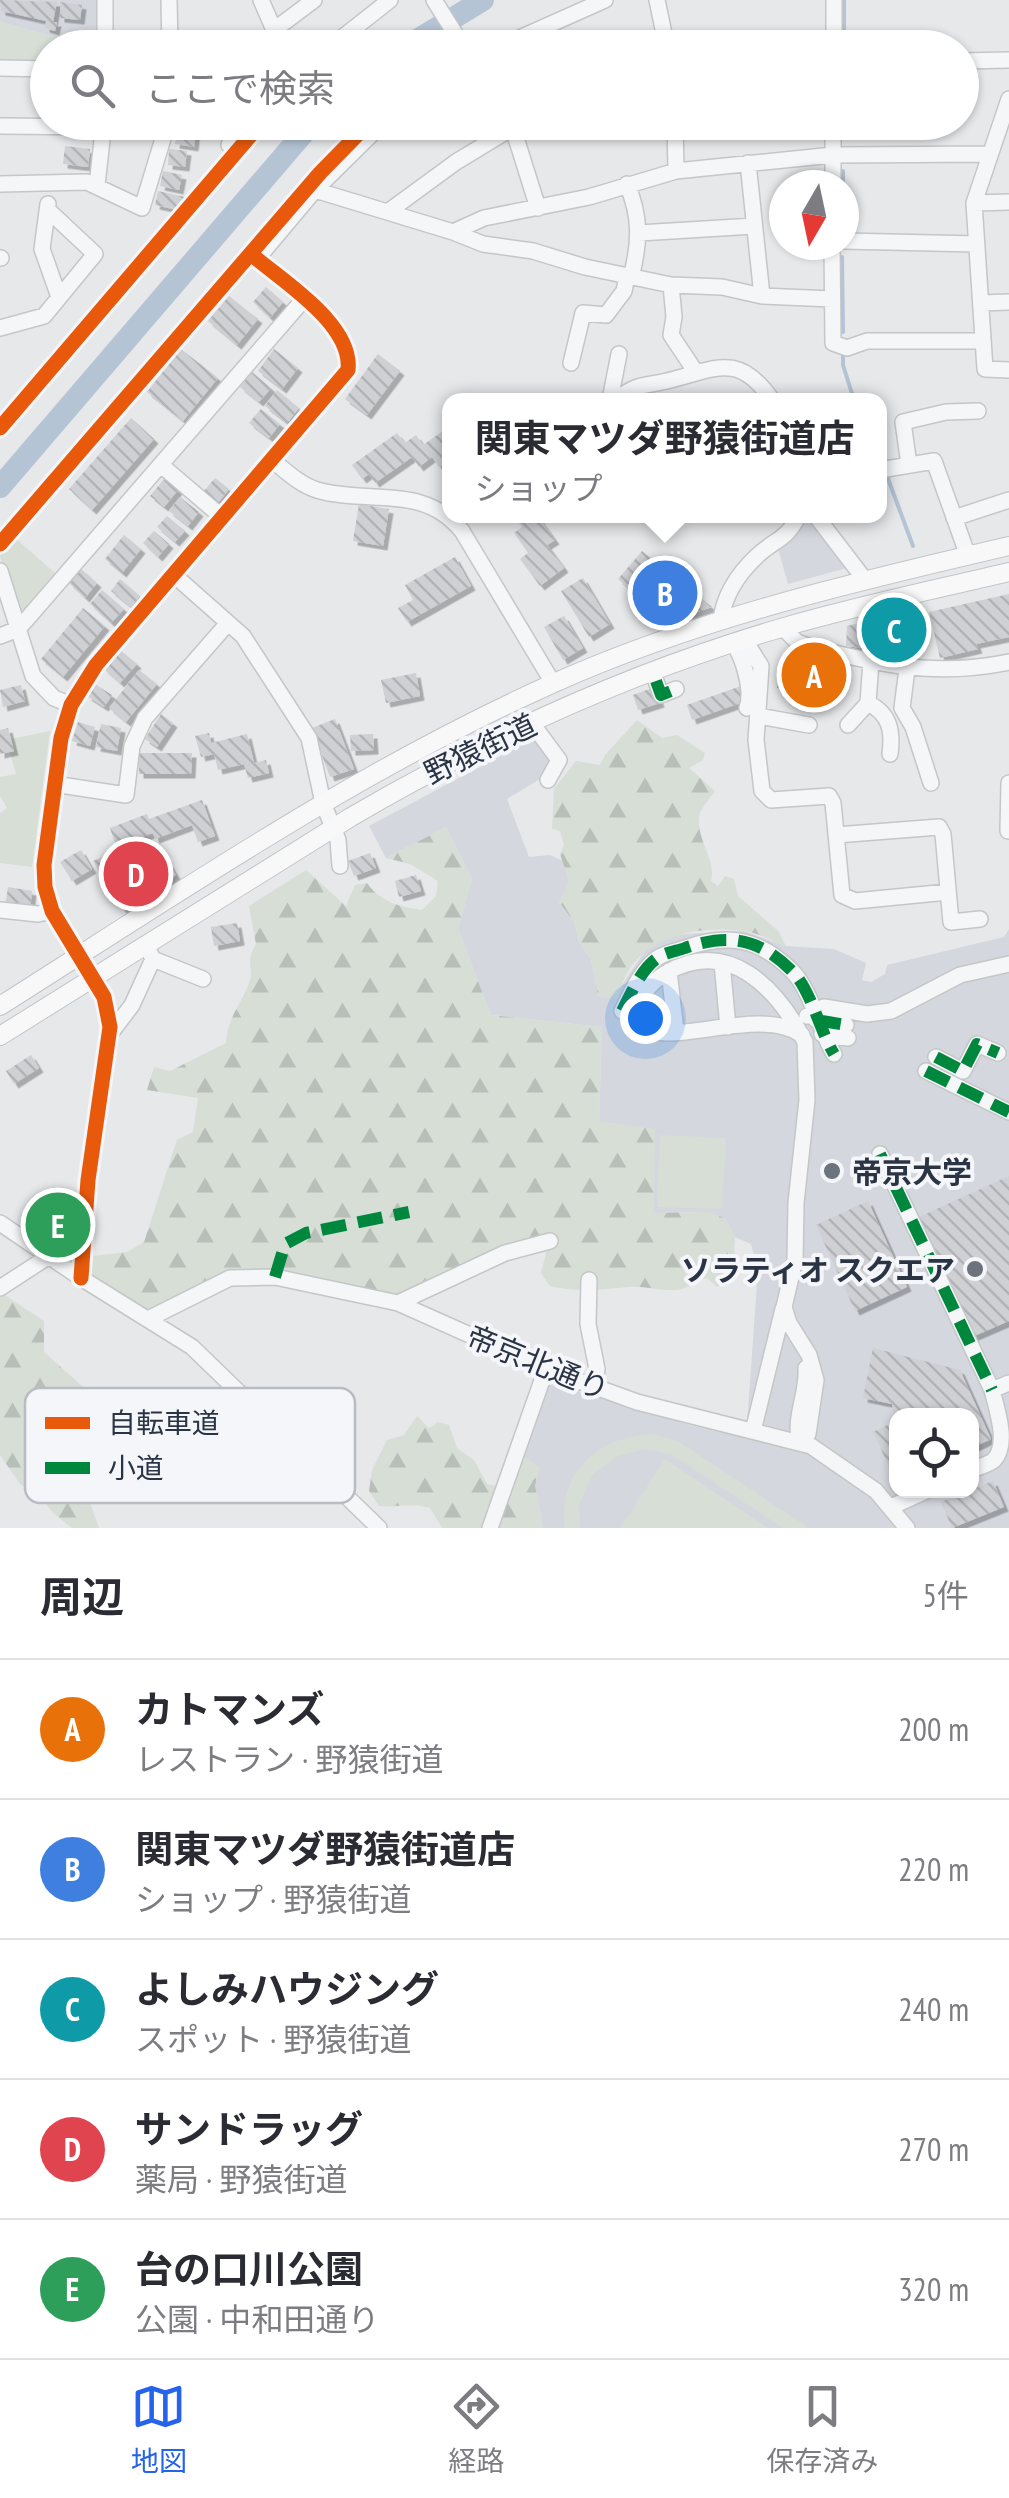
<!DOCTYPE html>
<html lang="ja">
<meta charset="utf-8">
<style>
:root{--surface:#fff;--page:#f7f7f7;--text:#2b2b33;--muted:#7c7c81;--line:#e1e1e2;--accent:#2563eb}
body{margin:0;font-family:"PT Sans Narrow","Noto Sans JP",sans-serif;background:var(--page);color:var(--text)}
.controls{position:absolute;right:30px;bottom:30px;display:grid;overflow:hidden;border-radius:20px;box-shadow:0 2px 8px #0004}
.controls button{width:90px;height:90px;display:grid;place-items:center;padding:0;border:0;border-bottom:2px solid var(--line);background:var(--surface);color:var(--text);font:50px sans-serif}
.compass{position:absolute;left:769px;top:170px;width:90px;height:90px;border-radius:50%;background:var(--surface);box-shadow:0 2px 8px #0004;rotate:189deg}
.you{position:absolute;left:645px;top:1018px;width:35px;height:35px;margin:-25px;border:8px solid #fff;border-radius:50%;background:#1a73e8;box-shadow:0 0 0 15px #1a73e833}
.badge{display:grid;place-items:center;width:65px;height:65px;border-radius:50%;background:var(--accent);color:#fff;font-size:32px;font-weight:700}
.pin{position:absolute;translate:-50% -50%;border:5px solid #fff;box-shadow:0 2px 10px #0006}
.popup{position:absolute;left:442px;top:393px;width:445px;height:130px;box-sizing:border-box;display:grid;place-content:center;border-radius:20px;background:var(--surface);filter:drop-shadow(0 2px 8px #0005);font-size:32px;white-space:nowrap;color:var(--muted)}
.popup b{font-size:38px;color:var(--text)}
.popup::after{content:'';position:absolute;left:50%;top:100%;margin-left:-20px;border:20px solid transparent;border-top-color:var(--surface)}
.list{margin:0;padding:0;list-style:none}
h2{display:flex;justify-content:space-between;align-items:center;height:130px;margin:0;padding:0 40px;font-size:42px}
h2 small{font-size:32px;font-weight:400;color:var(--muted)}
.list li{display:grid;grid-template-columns:65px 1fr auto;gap:30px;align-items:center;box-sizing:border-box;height:140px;padding:0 40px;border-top:2px solid var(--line)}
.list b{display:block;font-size:38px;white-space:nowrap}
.list p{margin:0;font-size:32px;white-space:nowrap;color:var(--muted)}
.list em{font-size:32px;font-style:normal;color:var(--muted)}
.icon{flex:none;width:55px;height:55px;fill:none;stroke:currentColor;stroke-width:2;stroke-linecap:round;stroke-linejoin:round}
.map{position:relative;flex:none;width:1009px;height:1528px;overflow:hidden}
.search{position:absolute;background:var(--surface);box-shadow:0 2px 8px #0004;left:30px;right:30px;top:30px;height:110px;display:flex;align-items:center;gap:25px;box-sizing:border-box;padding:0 35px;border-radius:55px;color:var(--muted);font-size:38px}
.sheet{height:830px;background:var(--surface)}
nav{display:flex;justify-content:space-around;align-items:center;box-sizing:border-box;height:140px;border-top:2px solid var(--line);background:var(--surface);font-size:28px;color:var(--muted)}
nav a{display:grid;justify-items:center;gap:5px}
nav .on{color:var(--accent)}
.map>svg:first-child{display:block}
.built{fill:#d4d7dd;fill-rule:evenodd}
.green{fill:#d6ded6}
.forest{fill:url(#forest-firs)}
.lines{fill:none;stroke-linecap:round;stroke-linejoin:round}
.stream{stroke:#b4c4d5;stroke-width:4}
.river{stroke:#b4c4d5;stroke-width:22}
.building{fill:url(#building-back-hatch);filter:url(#shadow)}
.minor-casing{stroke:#c4c6c8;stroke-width:18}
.major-casing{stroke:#c2c5c8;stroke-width:20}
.minor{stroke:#f5f6f7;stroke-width:15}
.major{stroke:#f8f8f8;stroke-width:18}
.quiet{stroke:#00873e;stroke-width:12;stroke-dasharray:25 12;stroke-linecap:butt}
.cycleway-casing{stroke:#f4f6f9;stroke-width:21}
.cycleway{stroke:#e8590c;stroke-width:15}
.poi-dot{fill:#6c737f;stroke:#f4f6f9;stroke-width:4}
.labels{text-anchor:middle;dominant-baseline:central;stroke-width:8;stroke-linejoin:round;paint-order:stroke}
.street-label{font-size:30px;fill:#2b3445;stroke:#f4f6f9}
.poi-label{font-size:30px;font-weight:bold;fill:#2b3445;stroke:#f4f6f9;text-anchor:start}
.key{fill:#f4f6f9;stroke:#b8bcc3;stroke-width:2.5}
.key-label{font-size:28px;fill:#2b3445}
</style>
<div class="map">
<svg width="1009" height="1528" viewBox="0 0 1009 1528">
<defs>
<pattern id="forest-firs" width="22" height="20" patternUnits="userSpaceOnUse" patternTransform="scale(2.5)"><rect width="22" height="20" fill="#d6ded6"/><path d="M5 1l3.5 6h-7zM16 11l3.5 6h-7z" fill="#b8bfb9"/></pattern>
<pattern id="building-back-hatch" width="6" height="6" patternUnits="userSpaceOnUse" patternTransform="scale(2.5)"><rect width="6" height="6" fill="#ced0d3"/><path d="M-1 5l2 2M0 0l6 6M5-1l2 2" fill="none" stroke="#b1b3b6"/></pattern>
<filter id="shadow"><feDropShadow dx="4.5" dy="4.5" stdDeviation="0" flood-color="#0004"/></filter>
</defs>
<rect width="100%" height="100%" fill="#e6e8ea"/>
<path class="built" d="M0 0H99V39L51 36 0 22Z
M805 516H811L847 568 788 584 777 545Z
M538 736 553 762 545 776 507 799 529 857 550 855 561 860 569 872 568 887 559 902 575 923 579 941 591 959 598 996 620 988 644 952 659 939 684 934 744 931 786 946 834 949 866 963 862 980 871 982 885 974 887 965 1004 937 1009 929V1528H543L535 1485 522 1455 550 1377 689 1425 746 1438 758 1270 751 1244 735 1237 725 1218 708 1212 654 1213 599 1122 602 1027 491 1015 458 929 472 878 446 827 386 858 369 826ZM896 1416H972V1490H896Z"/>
<path class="green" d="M0 22 51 36 99 39V47L48 48 47 63H0Z
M13 536 55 573 23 610H18L0 556V551Z
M50 731 32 867 0 863V813L7 808 0 796V777L16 774 10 753 14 751 11 739Z
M660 1135 726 1138 722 1209 657 1207Z
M42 1207 77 1215 72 1259 38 1236Z
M653 1434 678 1441 809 1528H783L672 1455 645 1449 618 1456 593 1474 579 1505 580 1528H565C558 1471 599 1436 653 1434Z
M665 1459 768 1528H620Z"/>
<path class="forest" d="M637 720 662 738 677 735 705 753 703 760 689 768 715 791C711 797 703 806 700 813 693 836 717 858 711 881L718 886 725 876 734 879 738 896 778 931 786 946C772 941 757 932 742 931 689 924 629 940 618 999L598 997 591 959 579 941 575 923 559 902C574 877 567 878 560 854L564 845 560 831 552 829 554 789 576 761 600 765 605 755Z
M446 827 472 878 458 929 491 1015 602 1027 599 1121 655 1129 654 1213 708 1212 725 1218 735 1237 734 1250 739 1264 729 1280 717 1287 707 1278C698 1280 693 1285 685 1288 666 1294 647 1285 629 1287 603 1289 576 1293 550 1286L541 1273 550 1237 403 1296 270 1269 227 1271 147 1310 90 1273 93 1256 127 1252 144 1242 177 1140 193 1132 198 1098 147 1090 154 1067 170 1071 226 1043C227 1018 241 1005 249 983 255 967 244 964 256 944L249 906 306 870 346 906 355 885 367 883C380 902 401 907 422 910L436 896 438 881 410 864 386 858Z
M0 1292 44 1321V1352L136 1434 139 1443 114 1475 88 1497 99 1528H72L53 1513 40 1496 20 1484 0 1455Z
M417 1416 429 1428 438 1422 449 1425 457 1448 474 1460 487 1484 512 1490 522 1455 540 1468 535 1485 543 1528H442L430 1508C411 1502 399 1508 379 1506L369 1491 372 1470 387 1440 404 1435Z"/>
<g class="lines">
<path class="stream" d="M844 42V0
M843 122V138
M843 185V171
M842 257 843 332
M843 352V365L854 400
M887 476 913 546"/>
<path class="river" d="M404 48 483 0
M0 487 313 122"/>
</g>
<path class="building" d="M0 0 57 2 53 22H57L55 31 45 28 46 21 1 11Z
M60 2 82 5 80 20 60 18Z
M178 127 196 130 194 147 175 144Z
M65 146 90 149 88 167 63 164Z
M169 149 187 151 185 167 168 165Z
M163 171 182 175 179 190 160 186Z
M158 191 185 197 182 211 155 205Z
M266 287 283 302 270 318 253 302Z
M229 296 258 319 237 345 208 321Z
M181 349 218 378 183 421 147 392Z
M274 349 298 368 282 389 258 371Z
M378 354 400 371 367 415 345 399Z
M252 372 271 388 259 402 240 387Z
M277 390 299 408 287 423 265 406Z
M261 409 280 424 269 438 249 423Z
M131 418 154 439 92 510 69 489Z
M450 426V460L439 467 432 457 419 467 412 457 375 483 369 474 362 479 352 465 397 433 405 443 416 435 423 445Z
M215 478 229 489 218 503 204 491Z
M164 479 178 490 164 507 150 496Z
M180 497 199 512 188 526 169 511Z
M359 504 389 509 383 546 353 541Z
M167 516 185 531 175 542 157 527Z
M514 516H543L539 518 555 540 547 545 564 568 540 586 520 559 528 553 514 533 522 527Z
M154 531 169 544 158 557 143 543Z
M124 535 141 549 122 573 105 559Z
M642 551 712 607 668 622 618 579Z
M455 557 471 586 407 622 398 608 413 600 405 585Z
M81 569 97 583 85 598 69 583Z
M583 578 610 624 589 637 561 591Z
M120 579 140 596 131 607 111 591Z
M102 590 124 609 111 623 90 604Z
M1009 594V637L976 644 978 649 940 658 929 612Z
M83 608 105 626 63 677 41 659Z
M910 609 914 626 910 627 916 650 897 655 892 636 878 634 874 617Z
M564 616 583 648 563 660 544 627Z
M871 620 870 649 846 646 847 626Z
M119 649 137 664 120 683 103 668Z
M781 659 789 660 788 689 777 688Z
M807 669 820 671 818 693 805 692Z
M139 670 157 684 126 722 109 708Z
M416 673 420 696 386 703 381 680Z
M95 684 112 695 104 707 87 696Z
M21 685 25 701 3 707 0 690Z
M741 686 746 701 692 720 687 705Z
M655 687 660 703 638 710 633 695Z
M161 714 173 723 157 747 145 739Z
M335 719 354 769 330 777 312 728Z
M78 722 95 727 90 746 72 741Z
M101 724 121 728 117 751 96 747Z
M8 728 14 751 0 754V730Z
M209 733 211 743 247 734 254 763 266 760 269 773 248 778 244 764 218 770 214 754 201 757 195 736Z
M373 734 374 750 351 751 350 735Z
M139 753H192L191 774H139Z
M202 800 215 836 198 842 192 825 155 839 153 833 116 846 110 828 147 814 149 819Z
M126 847 160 849 176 875 122 909 93 861Z
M81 850 92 869 72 881 60 862Z
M370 853 376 868 354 876 348 861Z
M416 875 421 891 399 897 395 881Z
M8 887 32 891 30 910 5 907Z
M237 923 240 941 214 946 211 927Z
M31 1055 39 1068 14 1084 6 1071Z
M1009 1176V1321L972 1337 917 1218Z
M868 1201 907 1287 855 1311 816 1225Z
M873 1348 960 1370 991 1439 972 1448V1416H894L892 1404 863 1398Z
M896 1421V1482L873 1432Z
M993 1481 1004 1507 952 1528 941 1502Z"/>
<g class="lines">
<defs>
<path id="minor" d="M169 0 170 48
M261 0 274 30
M434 0 464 48
M657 0 667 48
M105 48V0
M264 48 274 30 314 0
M329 48 390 0
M497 48 605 0
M834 48V0
M962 61 1009 60
M0 68 48 69
M1009 99 974 203 985 369 1009 370
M511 122 538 208
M675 122 676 171
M0 126 103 127
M229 145 249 122
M748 163 762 296
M0 184 87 182 142 208 168 122
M627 184C641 217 640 243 631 277
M97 185 104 122
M833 185V122
M315 190 453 232 484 218 589 197 676 171 833 155 989 154
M974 203 1009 202
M48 204 42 249 59 297
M389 211 456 162 522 122
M453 232 483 244 533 251 585 267 671 285 722 287 762 296 832 299
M639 233 754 226
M844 241 977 244
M832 245 833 343 847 348 867 341H983
M0 258H1
M671 285 674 317 671 335 695 371
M981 303 1009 302
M0 328 44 316 95 254 48 210
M571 363 583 313 606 315 624 291 627 276
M610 400 619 354
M616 400C638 383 641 387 667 381 716 369 738 351 772 400
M272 460C286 471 300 485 317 490 369 505 423 483 462 531L553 683
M161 465 222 517
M909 465 903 422 946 412 978 411
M880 470 934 461 968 556
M816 516 865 580
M954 518 1009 500
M0 571 33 676 54 698 71 705
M174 575 243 636 309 738 323 803 338 840 340 866
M721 620C724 595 739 573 757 556 775 539 787 540 798 516
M782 627 797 642 810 647C882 665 935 677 1009 662
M0 636 18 629 27 619 304 299
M744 639 761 666 756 740 762 791 771 800 829 796 833 803 842 895 855 901 948 892
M733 643C744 658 753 692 747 708
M907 669 902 708 913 727 931 783
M656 681 661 695 676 689
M868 703C890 714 893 731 890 754
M758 716 809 725
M531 722 559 760 548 780
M848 725 868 703 871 661
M54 784 126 795 132 746 145 718 228 623
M1008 831 1009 783
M836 835 939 827 943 834 951 922 980 919
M0 910 38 914 52 911
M150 953 153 959 203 979
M722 963 728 1027
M669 971 676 1032
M622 1011C630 995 641 970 656 959 663 953 677 951 685 948 728 933 759 938 792 971 811 990 819 1029 834 1054
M807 1016 824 1007 867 1014 891 1011 960 975 1009 964
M816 1020 846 1025
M110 1034 132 1005 153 959
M822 1034 848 1038
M936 1057 963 1071 977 1044 998 1053
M926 1071 1009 1112
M880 1154 992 1390
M0 1223 81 1278 192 1347 379 1528
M81 1278 88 1180 110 1027 104 997 52 911 45 887 44 865 61 738 71 705 96 665 348 370C353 326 287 284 257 259L315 190 384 122
M589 1280 588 1324 597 1369 594 1387
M0 1288 49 1256
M398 1303 505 1253 550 1241
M148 1319 230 1278 275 1277 398 1303 546 1369 637 1402 811 1446 876 1491 907 1528
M753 1431 783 1309
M800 1443 808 1434 816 1380 809 1355 789 1323 784 1307 795 1260 796 1203 807 1100 805 1042C778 990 730 936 666 973 639 989 616 1031 666 1033 705 1034 768 1011 802 1035
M800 1443C793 1418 808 1393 806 1368
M972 1470C978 1467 988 1465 994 1460 1009 1444 997 1410 992 1390L1009 1383
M891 1507 928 1490
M490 1528 546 1369"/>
<path id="major" d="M0 1006C180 892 359 770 554 683 700 618 854 582 1009 546
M0 1036 351 817C486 738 630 672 781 628 856 606 933 590 1009 572"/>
</defs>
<use href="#minor" class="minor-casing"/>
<use href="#major" class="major-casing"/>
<use href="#minor" class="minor"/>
<use href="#major" class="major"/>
<path class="quiet" d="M656 681 661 695 676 689
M622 1011C630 995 641 970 656 959 663 953 677 951 685 948 728 933 759 938 792 971 811 990 819 1029 834 1054
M816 1020 846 1025
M936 1057 963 1071 977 1044 998 1053
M926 1071 1009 1112
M880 1154 992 1390
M275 1277 285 1244 306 1233 409 1212"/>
<defs>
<path id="cycleway" d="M0 428 262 122
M0 544 320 173 370 122
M81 1278 88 1180 110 1027 104 997 52 911 45 887 44 865 61 738 71 705 96 665 348 370C353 326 287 284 257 259"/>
</defs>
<use href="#cycleway" class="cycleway-casing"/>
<use href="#cycleway" class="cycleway"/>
</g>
<g class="poi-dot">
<circle cx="832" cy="1171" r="10"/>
<circle cx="975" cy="1269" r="10"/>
</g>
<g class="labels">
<g class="street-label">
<text transform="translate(480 748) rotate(-26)">野猿街道</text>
<text transform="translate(538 1362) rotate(22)">帝京北通り</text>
</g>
<g class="poi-label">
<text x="852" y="1171">帝京大学</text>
<text x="955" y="1269" text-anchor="end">ソラティオ スクエア</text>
</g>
</g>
<rect x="25" y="1388" width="330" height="115" rx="15" class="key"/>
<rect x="45" y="1417" width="45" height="12" fill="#e8590c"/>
<rect x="45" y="1462" width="45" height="12" fill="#00873e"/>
<g class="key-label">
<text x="108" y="1433">自転車道</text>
<text x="108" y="1478">小道</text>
</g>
</svg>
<div class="controls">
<button><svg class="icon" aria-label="locate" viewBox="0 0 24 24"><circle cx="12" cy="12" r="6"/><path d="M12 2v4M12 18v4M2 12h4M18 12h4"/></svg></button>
</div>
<svg class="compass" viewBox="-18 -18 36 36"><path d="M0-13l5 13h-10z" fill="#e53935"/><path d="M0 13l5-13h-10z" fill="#7c7c81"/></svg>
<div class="you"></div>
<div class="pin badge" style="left:814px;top:675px;background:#e8710a">A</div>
<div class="pin badge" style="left:665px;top:593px;background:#3f7fe0">B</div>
<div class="popup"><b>関東マツダ野猿街道店</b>ショップ</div>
<div class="pin badge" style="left:894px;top:630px;background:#0f9aa8">C</div>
<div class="pin badge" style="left:136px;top:874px;background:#e0444e">D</div>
<div class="pin badge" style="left:58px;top:1225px;background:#2e9e5b">E</div>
<div class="search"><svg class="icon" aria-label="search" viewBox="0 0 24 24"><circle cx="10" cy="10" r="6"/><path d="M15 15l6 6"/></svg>ここで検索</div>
</div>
<section class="sheet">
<h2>周辺<small>5件</small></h2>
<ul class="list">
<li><span class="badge" style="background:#e8710a">A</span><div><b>カトマンズ</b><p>レストラン · 野猿街道</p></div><em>200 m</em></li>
<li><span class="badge" style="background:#3f7fe0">B</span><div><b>関東マツダ野猿街道店</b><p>ショップ · 野猿街道</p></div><em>220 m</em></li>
<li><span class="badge" style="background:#0f9aa8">C</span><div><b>よしみハウジング</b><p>スポット · 野猿街道</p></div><em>240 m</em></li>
<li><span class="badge" style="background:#e0444e">D</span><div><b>サンドラッグ</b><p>薬局 · 野猿街道</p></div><em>270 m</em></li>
<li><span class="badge" style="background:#2e9e5b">E</span><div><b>台の口川公園</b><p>公園 · 中和田通り</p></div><em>320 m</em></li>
</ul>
</section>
<nav>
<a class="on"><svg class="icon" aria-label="map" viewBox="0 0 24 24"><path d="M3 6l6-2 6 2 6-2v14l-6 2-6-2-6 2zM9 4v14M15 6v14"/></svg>地図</a>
<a><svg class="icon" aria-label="directions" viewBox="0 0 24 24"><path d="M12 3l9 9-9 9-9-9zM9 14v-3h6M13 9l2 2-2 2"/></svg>経路</a>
<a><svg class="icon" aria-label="saved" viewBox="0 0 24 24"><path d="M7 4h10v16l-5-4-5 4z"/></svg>保存済み</a>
</nav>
